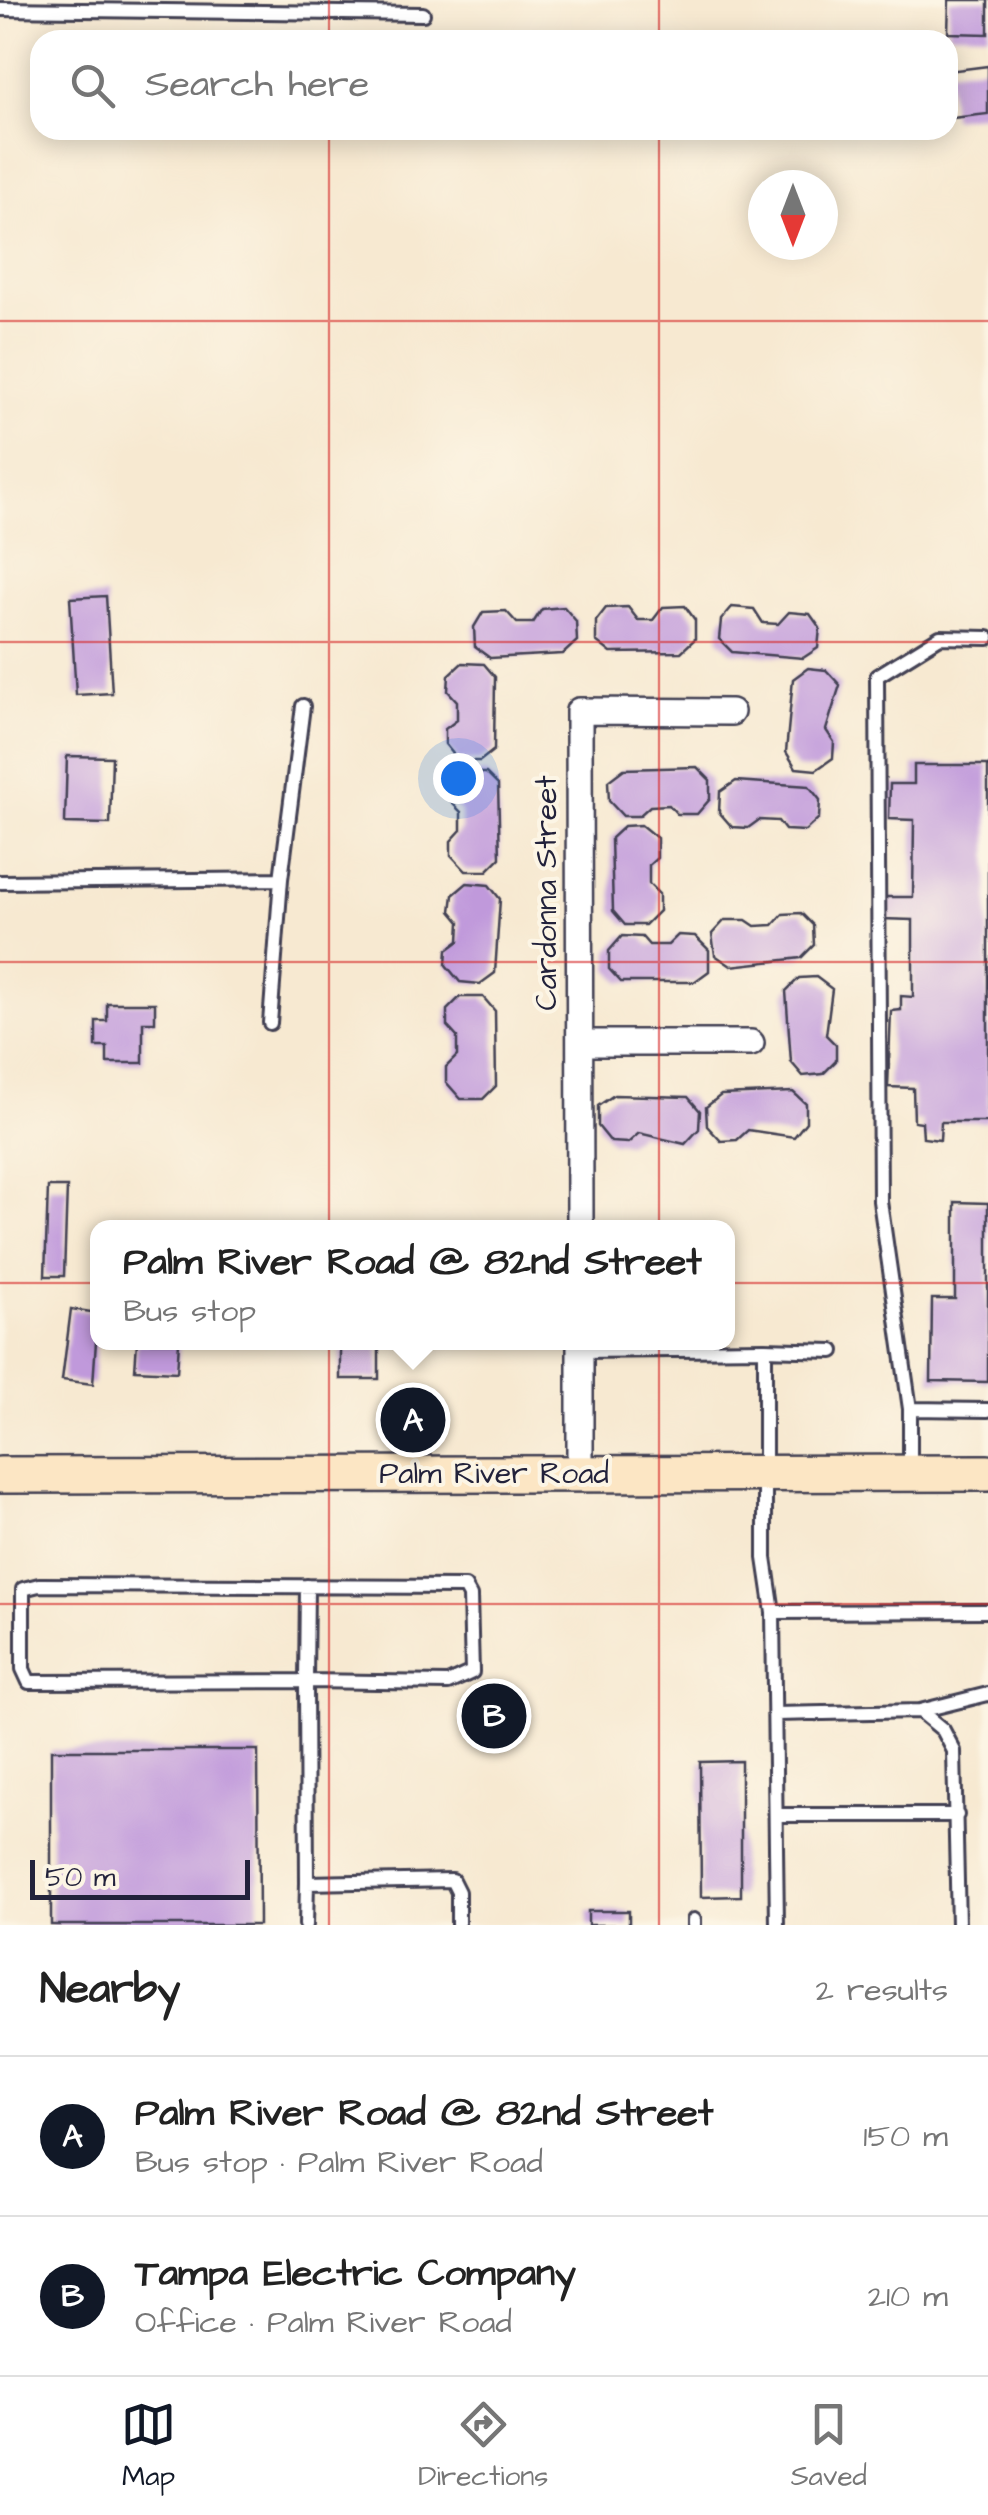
<!DOCTYPE html>
<meta charset="utf-8">
<style>
:root{--surface:#fff;--page:#f6f6f6;--text:#222;--muted:#767676;--line:#e0e0e0;--accent:#111827}
body{margin:0;font-family:"Architects Daughter",sans-serif;background:var(--page);color:var(--text)}
.compass{position:absolute;left:748px;top:170px;width:90px;height:90px;border-radius:50%;background:var(--surface);box-shadow:0 5px 25px #0003;rotate:180deg}
.scale{position:absolute;left:30px;bottom:25px;width:220px;box-sizing:border-box;padding-left:10px;border:5px solid #22223b;border-top:0;font-size:28px;line-height:35px;white-space:nowrap;color:#22223b;-webkit-text-stroke:8px #fcf5e5;paint-order:stroke}
.you{position:absolute;left:458px;top:778px;width:35px;height:35px;margin:-25px;border:8px solid #fff;border-radius:50%;background:#1a73e8;box-shadow:0 0 0 15px #1a73e833}
.badge{display:grid;place-items:center;width:65px;height:65px;border-radius:50%;background:var(--accent);color:#fff;font-size:32px;font-weight:700}
.pin{position:absolute;translate:-50% -50%;border:5px solid #fff;box-shadow:0 2px 10px #0006}
.popup{position:absolute;left:90px;top:1220px;width:645px;height:130px;box-sizing:border-box;display:grid;place-content:center;border-radius:20px;background:var(--surface);filter:drop-shadow(0 2px 8px #0005);font-size:32px;white-space:nowrap;color:var(--muted)}
.popup b{font-size:38px;color:var(--text)}
.popup::after{content:'';position:absolute;left:50%;top:100%;margin-left:-20px;border:20px solid transparent;border-top-color:var(--surface)}
.list{margin:0;padding:0;list-style:none}
h2{display:flex;justify-content:space-between;align-items:center;height:130px;margin:0;padding:0 40px;font-size:42px}
h2 small{font-size:32px;font-weight:400;color:var(--muted)}
.list li{display:grid;grid-template-columns:65px 1fr auto;gap:30px;align-items:center;box-sizing:border-box;height:160px;padding:0 40px;border-top:2px solid var(--line)}
.list b{display:block;font-size:38px;white-space:nowrap}
.list p{margin:0;font-size:32px;white-space:nowrap;color:var(--muted)}
.list em{font-size:32px;font-style:normal;color:var(--muted)}
.icon{flex:none;width:55px;height:55px;fill:none;stroke:currentColor;stroke-width:2;stroke-linecap:round;stroke-linejoin:round}
.map{position:relative;flex:none;width:988px;height:1925px;overflow:hidden}
.search{position:absolute;background:var(--surface);box-shadow:0 5px 25px #0003;left:30px;right:30px;top:30px;height:110px;display:flex;align-items:center;gap:25px;box-sizing:border-box;padding:0 35px;border-radius:30px;color:var(--muted);font-size:38px}
.sheet{height:450px;background:var(--surface)}
nav{display:flex;justify-content:space-around;align-items:center;box-sizing:border-box;height:140px;border-top:2px solid var(--line);background:var(--surface);font-size:28px;color:var(--muted)}
nav a{display:grid;justify-items:center;gap:5px}
nav .on{color:var(--accent)}
.map>svg:first-child{display:block}
.building{fill:#c099db}
.lines{fill:none;stroke-linecap:round;stroke-linejoin:round}
.lane-casing{stroke:#424052;stroke-width:18}
.street-casing{stroke:#424052;stroke-width:30}
.secondary-casing{stroke:#424052;stroke-width:40}
.lane{stroke:#fff;stroke-width:12}
.street{stroke:#fff;stroke-width:25}
.secondary{stroke:#fce6c4;stroke-width:35}
.grid{fill:none;stroke:#d62828;stroke-width:2.5;stroke-opacity:0.55}
.labels{text-anchor:middle;dominant-baseline:central;stroke-width:8;stroke-linejoin:round;paint-order:stroke}
.street-label{font-size:30px;fill:#22223b;stroke:#fcf5e5}
</style>
<div class="map">
<svg width="988" height="1925" viewBox="0 0 988 1925">
<rect width="100%" height="100%" fill="#fcf5e5"/>
<filter id="ink" filterUnits="userSpaceOnUse"><feTurbulence type="fractalNoise" baseFrequency=".01" numOctaves="2"/><feDisplacementMap in="SourceGraphic" scale="20" xChannelSelector="R" yChannelSelector="G"/><feConvolveMatrix kernelMatrix="1 2 1 2 8 2 1 2 1" color-interpolation-filters="sRGB"/></filter>
<filter id="wash" filterUnits="userSpaceOnUse"><feTurbulence type="fractalNoise" baseFrequency=".0048" numOctaves="4" result="noise"/><feDisplacementMap in="SourceGraphic" scale="40" xChannelSelector="R" yChannelSelector="G"/><feGaussianBlur stdDeviation="2.25" result="paint"/><feColorMatrix in="noise" values="0 0 0 0 0 0 0 0 0 0 0 0 0 0 0 0 0 1.4 0 .05"/><feComposite in="paint" operator="in"/></filter>
<g filter="url(#wash)">
<rect width="100%" height="100%" fill="#f7e9d1"/>
<g id="blocks">
<path class="building" d="M949 0H988V34L948 33Z
M988 66V114L952 118 948 71Z
M106 596 112 693 76 695 70 598Z
M685 606 695 620V639L681 652 611 653 596 641V621L606 608 628 607 638 620H653L663 607Z
M564 607 576 621 577 641 563 654 490 658 475 647 474 627 483 612 506 611 517 623H533L542 609Z
M732 607 754 609 763 623 778 624 789 612 810 614 820 628 818 648 803 658 732 652 719 639 721 620Z
M462 663 484 664 495 677 494 750 480 761H459L445 744V729L457 720V701L448 691 449 675Z
M808 668 826 670 840 685 826 730 834 742 833 758 816 770 796 768 786 752 793 679Z
M67 756 112 757 110 824 65 823Z
M914 765H988V1122H941L940 1140 923 1138 922 1122 914 1121 913 1088 888 1087 891 1011 901 1010V996L913 997V920L882 919 883 897H913L914 820 889 819 890 784H914Z
M697 767 710 780V799L697 814H677L669 805 650 806 639 816H623L609 801 608 781 624 769Z
M464 773H486L498 785 500 858 487 871H466L451 855V841L461 830V812L451 802V785Z
M736 781 809 786 820 800 819 818 805 831 785 830 778 821 759 820 748 828 732 827 719 812 720 792Z
M641 825 657 838V858L649 865V884L659 894V911L645 925H625L613 911 611 838 624 826Z
M467 883 489 885 500 899 495 973 480 984 460 982 446 965 447 950 459 941 460 922 451 911 453 895Z
M801 913 813 925 814 945 801 958 731 966 715 955 712 934 725 920H746L755 926 773 925 783 914Z
M678 935 695 936 709 950V971L694 982H621L609 969V951L622 936 642 937 649 945H668Z
M816 977 832 989 826 1035 836 1045V1061L823 1074 803 1076 791 1062 786 991 799 978Z
M460 997H483L495 1011 496 1086 483 1099H461L446 1082V1067L457 1056V1037L447 1026V1010Z
M107 1003H155V1022H143V1063H107V1047H96V1021H107Z
M793 1092 806 1104V1122L794 1137 748 1130 737 1140 721 1141 707 1126 706 1107 721 1095Z
M614 1095 688 1097 700 1111 699 1129 685 1144 639 1133 628 1143 611 1142 598 1126V1106Z
M48 1187H67L64 1276H45Z
M955 1202 988 1203V1382L931 1381 932 1299H955Z
M71 1309 98 1313 93 1384 62 1380Z
M137 1342H179L177 1372 135 1370Z
M340 1342H379V1379H340Z
M51 1750H258L259 1925H51Z
M741 1761V1896L701 1897 700 1762Z
M588 1911H629V1925H588Z"/>
</g>
</g>
<g filter="url(#ink)">
<use href="#blocks" fill-opacity="0" stroke="#424052" stroke-width="2.5"/>
<g class="lines">
<defs>
<path id="lane" d="M0 9 423 14
M281 879 303 706
M0 882 281 879 270 1023
M765 1349 833 1351
M580 1351 765 1349V1558L773 1612 777 1925
M910 1409 988 1410
M910 1471V1409L880 1201 877 676 940 637 988 638
M307 1586 306 1681 448 1683 472 1672 470 1596 465 1587 39 1585 23 1589V1669L29 1682 306 1681 307 1883
M773 1612 988 1611
M920 1711 943 1730 954 1751 958 1925
M775 1714 920 1711 988 1694
M776 1815H957
M694 1920V1925
M306 1925 307 1883 452 1880 458 1892V1925"/>
<path id="street" d="M580 1043H751
M580 1228 579 711 731 712
M580 1342V1473"/>
<path id="secondary" d="M0 1475 988 1473"/>
</defs>
<use href="#lane" class="lane-casing"/>
<use href="#street" class="street-casing"/>
<use href="#secondary" class="secondary-casing"/>
<use href="#lane" class="lane"/>
<use href="#street" class="street"/>
<use href="#secondary" class="secondary"/>
</g>
</g>
<path class="grid" d="M329 0V40M659 0V40M329 130V1925M659 130V1925M0 321H988M0 642H988M0 962H988M0 1283H988M0 1604H988"/>
<g class="labels">
<g class="street-label">
<text transform="translate(547 893) rotate(-90)">Cardonna Street</text>
<text x="494" y="1474">Palm River Road</text>
</g>
</g>
</svg>
<svg class="compass" viewBox="-18 -18 36 36"><path d="M0-13l5 13h-10z" fill="#e53935"/><path d="M0 13l5-13h-10z" fill="#767676"/></svg>
<div class="scale">50 m</div>
<div class="you"></div>
<div class="pin badge" style="left:413px;top:1420px">A</div>
<div class="popup"><b>Palm River Road @ 82nd Street</b>Bus stop</div>
<div class="pin badge" style="left:494px;top:1716px">B</div>
<div class="search"><svg class="icon" aria-label="search" viewBox="0 0 24 24"><circle cx="10" cy="10" r="6"/><path d="M15 15l6 6"/></svg>Search here</div>
</div>
<section class="sheet">
<h2>Nearby<small>2 results</small></h2>
<ul class="list">
<li><span class="badge">A</span><div><b>Palm River Road @ 82nd Street</b><p>Bus stop · Palm River Road</p></div><em>150 m</em></li>
<li><span class="badge">B</span><div><b>Tampa Electric Company</b><p>Office · Palm River Road</p></div><em>210 m</em></li>
</ul>
</section>
<nav>
<a class="on"><svg class="icon" aria-label="map" viewBox="0 0 24 24"><path d="M3 6l6-2 6 2 6-2v14l-6 2-6-2-6 2zM9 4v14M15 6v14"/></svg>Map</a>
<a><svg class="icon" aria-label="directions" viewBox="0 0 24 24"><path d="M12 3l9 9-9 9-9-9zM9 14v-3h6M13 9l2 2-2 2"/></svg>Directions</a>
<a><svg class="icon" aria-label="saved" viewBox="0 0 24 24"><path d="M7 4h10v16l-5-4-5 4z"/></svg>Saved</a>
</nav>
